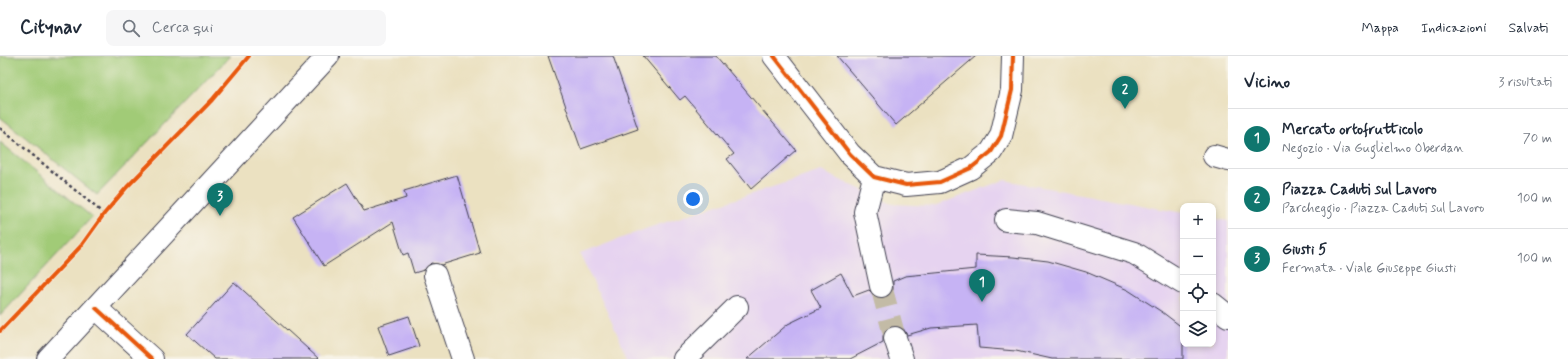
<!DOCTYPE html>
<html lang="it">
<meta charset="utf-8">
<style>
:root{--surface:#fff;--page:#f6f6f7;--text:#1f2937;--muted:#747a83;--line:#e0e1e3;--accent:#0f766e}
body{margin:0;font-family:Mynerve,sans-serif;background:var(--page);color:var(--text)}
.controls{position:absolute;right:12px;bottom:12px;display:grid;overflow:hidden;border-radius:8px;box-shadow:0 2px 6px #0003}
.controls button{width:36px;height:36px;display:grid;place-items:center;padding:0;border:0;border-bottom:1px solid var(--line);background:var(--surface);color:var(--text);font:20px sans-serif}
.you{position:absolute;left:693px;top:143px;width:14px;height:14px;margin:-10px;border:3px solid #fff;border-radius:50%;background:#1a73e8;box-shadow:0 0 0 6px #1a73e833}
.badge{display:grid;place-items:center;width:26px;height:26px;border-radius:50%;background:var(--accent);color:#fff;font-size:13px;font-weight:700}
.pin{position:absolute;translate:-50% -33px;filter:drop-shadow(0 1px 2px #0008)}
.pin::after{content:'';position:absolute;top:21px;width:14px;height:12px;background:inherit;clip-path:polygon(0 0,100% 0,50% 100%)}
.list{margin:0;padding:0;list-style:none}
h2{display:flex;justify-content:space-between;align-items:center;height:52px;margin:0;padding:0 16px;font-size:17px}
h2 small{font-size:13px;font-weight:400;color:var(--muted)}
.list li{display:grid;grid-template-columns:26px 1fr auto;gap:12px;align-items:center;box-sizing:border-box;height:60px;padding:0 16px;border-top:1px solid var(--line)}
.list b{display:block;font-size:15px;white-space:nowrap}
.list p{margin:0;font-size:13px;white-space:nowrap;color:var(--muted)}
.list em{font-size:13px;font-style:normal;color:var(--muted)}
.icon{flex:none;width:22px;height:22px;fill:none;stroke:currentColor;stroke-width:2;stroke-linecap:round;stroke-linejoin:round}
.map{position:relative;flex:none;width:1228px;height:303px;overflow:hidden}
header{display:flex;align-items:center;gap:24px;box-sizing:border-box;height:56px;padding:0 20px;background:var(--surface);border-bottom:1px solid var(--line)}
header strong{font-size:19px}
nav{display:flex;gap:22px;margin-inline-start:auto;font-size:14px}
.search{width:280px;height:36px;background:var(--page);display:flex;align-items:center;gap:10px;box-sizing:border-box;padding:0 14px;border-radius:8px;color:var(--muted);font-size:15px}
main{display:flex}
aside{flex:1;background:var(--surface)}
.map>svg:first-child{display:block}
.built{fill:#e6d3f0}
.green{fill:#a1cb77;stroke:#627659}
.building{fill:#c6b3f4}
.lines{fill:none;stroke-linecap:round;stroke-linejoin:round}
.minor-tunnel{stroke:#c3bba6;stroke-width:22;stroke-dasharray:22 11;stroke-linecap:butt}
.minor-casing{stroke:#403f4f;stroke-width:24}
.major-casing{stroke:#403f4f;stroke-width:24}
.path{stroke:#403f4f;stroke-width:2.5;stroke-dasharray:3 3;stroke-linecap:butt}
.minor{stroke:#fff;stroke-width:22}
.major{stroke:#fff;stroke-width:22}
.cycleway-casing{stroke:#f7f3e8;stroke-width:6}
.cycleway{stroke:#e8590c;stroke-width:4}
</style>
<header>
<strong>Citynav</strong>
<div class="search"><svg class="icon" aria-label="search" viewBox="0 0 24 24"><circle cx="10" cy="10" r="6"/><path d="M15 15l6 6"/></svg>Cerca qui</div>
<nav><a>Mappa</a><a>Indicazioni</a><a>Salvati</a></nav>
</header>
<main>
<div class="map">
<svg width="1228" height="303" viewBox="0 0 1228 303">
<rect width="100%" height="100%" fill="#f7f3e8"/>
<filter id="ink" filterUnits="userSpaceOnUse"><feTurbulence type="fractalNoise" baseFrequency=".025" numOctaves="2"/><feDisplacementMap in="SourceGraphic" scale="8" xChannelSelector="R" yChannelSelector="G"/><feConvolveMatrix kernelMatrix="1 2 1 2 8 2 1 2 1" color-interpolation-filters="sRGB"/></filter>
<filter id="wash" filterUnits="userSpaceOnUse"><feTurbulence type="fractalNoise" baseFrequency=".012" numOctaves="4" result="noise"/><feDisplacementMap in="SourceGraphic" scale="16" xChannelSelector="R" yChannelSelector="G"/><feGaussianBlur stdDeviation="0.9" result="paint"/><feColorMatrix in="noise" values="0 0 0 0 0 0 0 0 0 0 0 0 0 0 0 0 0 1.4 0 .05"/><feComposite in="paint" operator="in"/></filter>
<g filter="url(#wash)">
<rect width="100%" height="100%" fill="#ebe1c1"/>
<path class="built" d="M821 115 892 148 934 150 1004 124 1183 157V288H1213V162L1228 165V303H629L580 198 648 172Z"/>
<path class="green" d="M0 0H230L97 139 0 61Z
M0 86 92 161 0 260Z"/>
<g id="blocks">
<path class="building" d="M548 0H613L638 73 581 93Z
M643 0H716L796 94 751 133 727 103 734 98 685 40 680 44Z
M837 0H976L896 69Z
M457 119 480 197 441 209 431 207 424 214 414 217 408 197 403 199 393 166 324 210 293 161 347 127 364 155 406 142 404 135Z
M976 199 1013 201 1048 205 1086 216 1128 234 1162 256 1183 272V303H1052L1016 295 979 292 977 269 931 272 907 279 903 272 898 270H891L885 274 883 280V286L850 303H747L788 268 821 252 811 234 841 217 853 240 869 234 877 242H883L889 239 893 234V225L905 220 976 213Z
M234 226 319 303H215L187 278Z
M409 260 419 290 389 300 378 270Z"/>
</g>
</g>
<g filter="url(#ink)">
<use href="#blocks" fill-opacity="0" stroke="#403f4f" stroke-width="1"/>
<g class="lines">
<path class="minor-tunnel" d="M881 230 895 282"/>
<defs>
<path id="minor" d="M774 0 850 98 874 121 906 129 940 126 971 112 991 96 1001 80 1012 34 1013 0
M1214 100 1228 104
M874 121 865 156 881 230
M1006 164 1037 167 1134 197 1183 227
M435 219 463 303
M1213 248 1228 260
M96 252 152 303
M895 282 902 303
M684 303 737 251"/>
<path id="major" d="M48 303 328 0"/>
</defs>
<use href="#minor" class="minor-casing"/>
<use href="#major" class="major-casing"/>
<path class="path" d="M0 72 104 158"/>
<use href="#minor" class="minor"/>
<use href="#major" class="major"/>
<defs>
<path id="cycleway" d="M774 0 850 98 874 121 906 129 940 126 971 112 991 96 1001 80 1012 34 1013 0
M96 252 152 303
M0 275 81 190 104 158 127 131 212 44 249 0"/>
</defs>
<use href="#cycleway" class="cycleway-casing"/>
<use href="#cycleway" class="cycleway"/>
</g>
</g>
</svg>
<div class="controls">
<button>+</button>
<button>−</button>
<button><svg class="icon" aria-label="locate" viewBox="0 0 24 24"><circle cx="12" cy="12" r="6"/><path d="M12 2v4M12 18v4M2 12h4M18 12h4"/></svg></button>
<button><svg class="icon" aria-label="layers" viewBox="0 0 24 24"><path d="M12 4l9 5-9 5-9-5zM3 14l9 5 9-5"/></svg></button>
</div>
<div class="you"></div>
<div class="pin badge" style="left:982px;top:246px">1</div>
<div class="pin badge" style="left:1125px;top:53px">2</div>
<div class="pin badge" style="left:220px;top:160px">3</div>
</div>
<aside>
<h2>Vicino<small>3 risultati</small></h2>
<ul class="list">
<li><span class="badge">1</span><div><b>Mercato ortofrutticolo</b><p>Negozio · Via Guglielmo Oberdan</p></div><em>70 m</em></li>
<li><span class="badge">2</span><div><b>Piazza Caduti sul Lavoro</b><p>Parcheggio · Piazza Caduti sul Lavoro</p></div><em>100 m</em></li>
<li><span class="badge">3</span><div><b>Giusti 5</b><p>Fermata · Viale Giuseppe Giusti</p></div><em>100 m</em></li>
</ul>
</aside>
</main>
